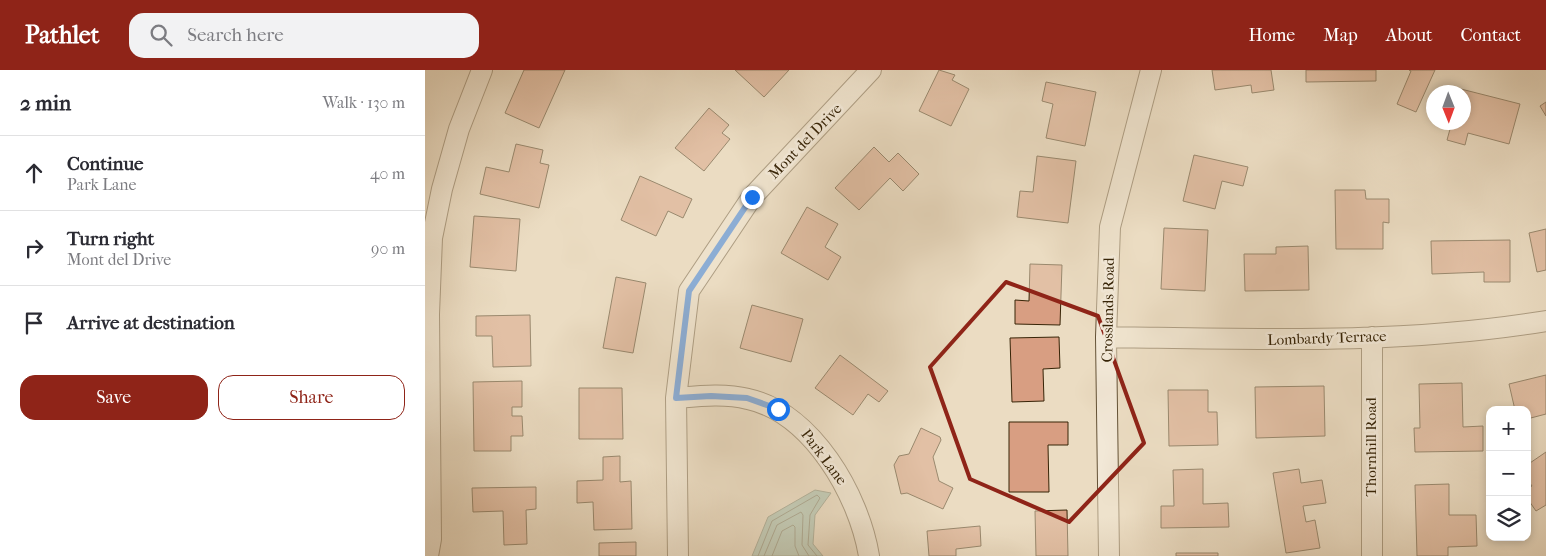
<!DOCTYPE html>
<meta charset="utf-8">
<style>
:root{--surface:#fff;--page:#f2f2f3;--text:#2b2b33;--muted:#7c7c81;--line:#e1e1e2;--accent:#8f2418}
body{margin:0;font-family:"IM FELL French Canon",serif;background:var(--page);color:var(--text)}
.controls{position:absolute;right:15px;bottom:15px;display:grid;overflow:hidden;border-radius:10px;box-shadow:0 2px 8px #0003}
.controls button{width:45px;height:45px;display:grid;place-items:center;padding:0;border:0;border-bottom:1px solid var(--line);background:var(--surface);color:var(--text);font:25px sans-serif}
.compass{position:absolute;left:1001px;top:15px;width:45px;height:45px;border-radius:50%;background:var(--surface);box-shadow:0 2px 8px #0003;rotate:179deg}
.stop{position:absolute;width:15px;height:15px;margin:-11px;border:4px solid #1a73e8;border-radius:50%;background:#fff}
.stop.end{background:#1a73e8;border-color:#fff;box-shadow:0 1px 5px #0008}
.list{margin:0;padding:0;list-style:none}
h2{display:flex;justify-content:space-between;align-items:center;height:65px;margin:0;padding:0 20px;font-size:21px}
h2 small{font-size:16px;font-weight:400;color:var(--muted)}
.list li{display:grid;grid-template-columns:32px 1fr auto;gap:15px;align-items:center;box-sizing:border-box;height:75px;padding:0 20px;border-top:1px solid var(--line)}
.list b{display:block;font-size:19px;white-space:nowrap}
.list p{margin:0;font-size:16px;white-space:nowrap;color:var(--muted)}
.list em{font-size:16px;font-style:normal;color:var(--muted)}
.actions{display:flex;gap:10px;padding:15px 20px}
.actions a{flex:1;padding:11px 0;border:1px solid var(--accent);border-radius:15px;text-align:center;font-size:18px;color:var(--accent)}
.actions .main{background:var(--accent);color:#fff}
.icon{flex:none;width:28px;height:28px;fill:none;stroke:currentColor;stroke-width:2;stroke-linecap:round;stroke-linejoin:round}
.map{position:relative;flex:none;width:1121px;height:486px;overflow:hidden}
header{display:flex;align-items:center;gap:30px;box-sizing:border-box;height:70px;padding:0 25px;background:var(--accent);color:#fff}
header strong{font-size:24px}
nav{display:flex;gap:28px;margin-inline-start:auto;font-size:18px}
.search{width:350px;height:45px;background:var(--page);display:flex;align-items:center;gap:12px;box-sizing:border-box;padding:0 18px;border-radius:15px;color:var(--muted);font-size:19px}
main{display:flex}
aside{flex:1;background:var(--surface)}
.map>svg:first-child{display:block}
.water{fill:#99bcad;stroke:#727f6b}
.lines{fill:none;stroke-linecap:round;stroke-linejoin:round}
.shore{stroke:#68705a;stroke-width:1}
.building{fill:#d89e82;stroke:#372407}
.minor-casing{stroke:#645236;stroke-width:22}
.minor{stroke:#f2e8d7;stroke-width:20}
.route{stroke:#1a73e8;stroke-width:6}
.marked{fill:none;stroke:#8f2418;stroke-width:4;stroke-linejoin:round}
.labels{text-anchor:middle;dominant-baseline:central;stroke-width:5;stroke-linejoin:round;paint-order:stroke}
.street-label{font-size:15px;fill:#372407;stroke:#f2e8d7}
</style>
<header>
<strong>Pathlet</strong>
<div class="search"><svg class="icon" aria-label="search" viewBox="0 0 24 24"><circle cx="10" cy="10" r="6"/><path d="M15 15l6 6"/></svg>Search here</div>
<nav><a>Home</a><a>Map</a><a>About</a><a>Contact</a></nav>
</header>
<main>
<aside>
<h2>2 min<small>Walk · 130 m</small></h2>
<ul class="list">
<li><svg class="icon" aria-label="ahead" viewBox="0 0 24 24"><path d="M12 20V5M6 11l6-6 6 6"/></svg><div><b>Continue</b><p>Park Lane</p></div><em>40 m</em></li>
<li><svg class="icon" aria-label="right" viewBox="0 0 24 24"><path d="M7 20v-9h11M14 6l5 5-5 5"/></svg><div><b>Turn right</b><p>Mont del Drive</p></div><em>90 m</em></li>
<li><svg class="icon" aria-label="arrive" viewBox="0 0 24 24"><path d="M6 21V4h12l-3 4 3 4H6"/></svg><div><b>Arrive at destination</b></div></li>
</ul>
<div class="actions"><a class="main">Save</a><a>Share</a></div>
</aside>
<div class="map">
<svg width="1121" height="486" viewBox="0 0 1121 486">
<rect width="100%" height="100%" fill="#ebdcc2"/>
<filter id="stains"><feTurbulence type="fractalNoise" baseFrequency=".004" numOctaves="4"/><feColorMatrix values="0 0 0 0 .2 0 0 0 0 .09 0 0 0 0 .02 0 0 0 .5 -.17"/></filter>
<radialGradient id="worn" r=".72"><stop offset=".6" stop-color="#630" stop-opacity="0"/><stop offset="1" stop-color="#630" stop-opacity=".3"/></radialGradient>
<path class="water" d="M390 420 406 423 390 445 388 474 398 486H327L343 447Z"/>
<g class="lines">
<path class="shore" d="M333 486 347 451 392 425 395 428 385 445 383 475 392 486
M339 486 352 455 376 442 378 445 377 475 384 486
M347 486 357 461 368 455 370 457V476L374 486"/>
</g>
<path class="building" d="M99 0H140L114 58 80 43Z
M310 0H364L339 27Z
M514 0 530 5 527 10 544 19 526 56 494 41Z
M787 0H846L849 20 827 23 826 15 790 20Z
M881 0H951V11L881 12Z
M984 0H1010L991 42 972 34 986 1Z
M621 12 671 22 660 76 621 68 628 34 617 31Z
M1036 19 1095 34 1084 74 1043 63 1040 75 1022 70 1027 52H1038V22H1035Z
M1121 32V46L1115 36Z
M284 38 304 55 297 63 305 69 279 101 250 78Z
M91 74 118 80 115 93 124 95 114 138 55 124 61 97 84 102Z
M449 77 464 92 473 83 494 104 478 121 465 108 434 140 410 118Z
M769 85 823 97 818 116 797 111 790 139 758 131Z
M612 86 651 91 643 153 592 147 595 121 608 122Z
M215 106 267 129 258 148 243 141 231 166 196 150Z
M910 120H940L941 129H964V153L958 152V179H911Z
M382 137 413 154 400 177 416 187 403 210 356 183Z
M49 146 95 149 91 201 45 197Z
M739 158 783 160 780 221 736 219Z
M1121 159V200L1112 202 1104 163Z
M1085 170V212H1059V202L1007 204 1006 171Z
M883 176 884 220 820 221 819 184H851V177Z
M605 194 637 195 635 255 590 254V230L604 231Z
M191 207 221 213 208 283 178 278Z
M327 235 378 249 366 292 315 278Z
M105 245 106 296 68 297 67 266H51V246Z
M634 267 635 298 618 299 619 331 587 332 585 268Z
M415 285 463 321 454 332 443 324 428 345 390 318Z
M1121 305V344L1102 349V340H1090L1084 314Z
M97 311V337H87V346H97L98 366H86V381H49L48 312Z
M1037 313 1038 357 1058 356V381L990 382 989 358H995L994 314Z
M899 316 900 366 831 368 830 317Z
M154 318H197L198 369H154Z
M743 320H783V342H792L793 375 744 376Z
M584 352H643V375H623L624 422H584Z
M496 358 515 367 516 370 508 387 514 411 528 418 518 439 482 423 476 424 469 395 474 386 484 384Z
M1121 382V435L1111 441 1102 428V419L1107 416 1102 409V395Z
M195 386V412L206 411 207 459 169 460 168 432 152 433V411L178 410V387Z
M778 399V434L803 433 804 457 736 458V436H749L748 400Z
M874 399 876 413 897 410 901 433 878 436 881 452 890 450 895 478 861 483 848 403Z
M1024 414V445H1051L1052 476 1023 477V486H992L990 415Z
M111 417V439L101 440 102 474 79 475 78 441 48 442 47 418Z
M642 440 643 486H611L610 441Z
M555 456 556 476 531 479V486H504L502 461Z
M211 472V486H174V473Z
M751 483H793V486H751Z"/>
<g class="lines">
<defs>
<path id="minor" d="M681 267C828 269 976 275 1121 251
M947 267V486
M251 328C274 326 300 323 323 329 387 343 434 425 444 486
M3 486 6 469 4 244 7 168 17 119 34 59 57 0
M253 486 251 328 264 221 327 127 446 0
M684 486 681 267 685 157 726 0"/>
</defs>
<use href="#minor" class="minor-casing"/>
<use href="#minor" class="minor"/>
</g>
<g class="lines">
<path class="route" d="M327 127 264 221 251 328 286 326 322 328 353 339"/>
</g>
<path d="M0 0H1121V486H0ZM581 212 673 246 719 373 644 452 545 409 505 297Z" fill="#ebdcc2" fill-opacity=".55" fill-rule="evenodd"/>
<path class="marked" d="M581 212 673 246 719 373 644 452 545 409 505 297Z"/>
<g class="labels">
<g class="street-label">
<text transform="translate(380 71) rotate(-46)">Mont del Drive</text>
<text transform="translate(683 240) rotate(-89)">Crosslands Road</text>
<text transform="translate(902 268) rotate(-2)">Lombardy Terrace</text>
<text transform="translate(946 377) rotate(-90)">Thornhill Road</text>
<text transform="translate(399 387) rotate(53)">Park Lane</text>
</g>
</g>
<rect width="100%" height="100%" filter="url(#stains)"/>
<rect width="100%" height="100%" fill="url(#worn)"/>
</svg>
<div class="controls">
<button>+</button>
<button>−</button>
<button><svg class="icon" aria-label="layers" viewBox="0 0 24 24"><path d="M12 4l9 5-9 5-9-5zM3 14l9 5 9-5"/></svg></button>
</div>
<svg class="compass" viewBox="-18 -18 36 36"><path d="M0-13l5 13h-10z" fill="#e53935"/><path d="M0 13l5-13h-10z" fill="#7c7c81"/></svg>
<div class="stop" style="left:353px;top:339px"></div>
<div class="stop end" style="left:327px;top:127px"></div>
</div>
</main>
